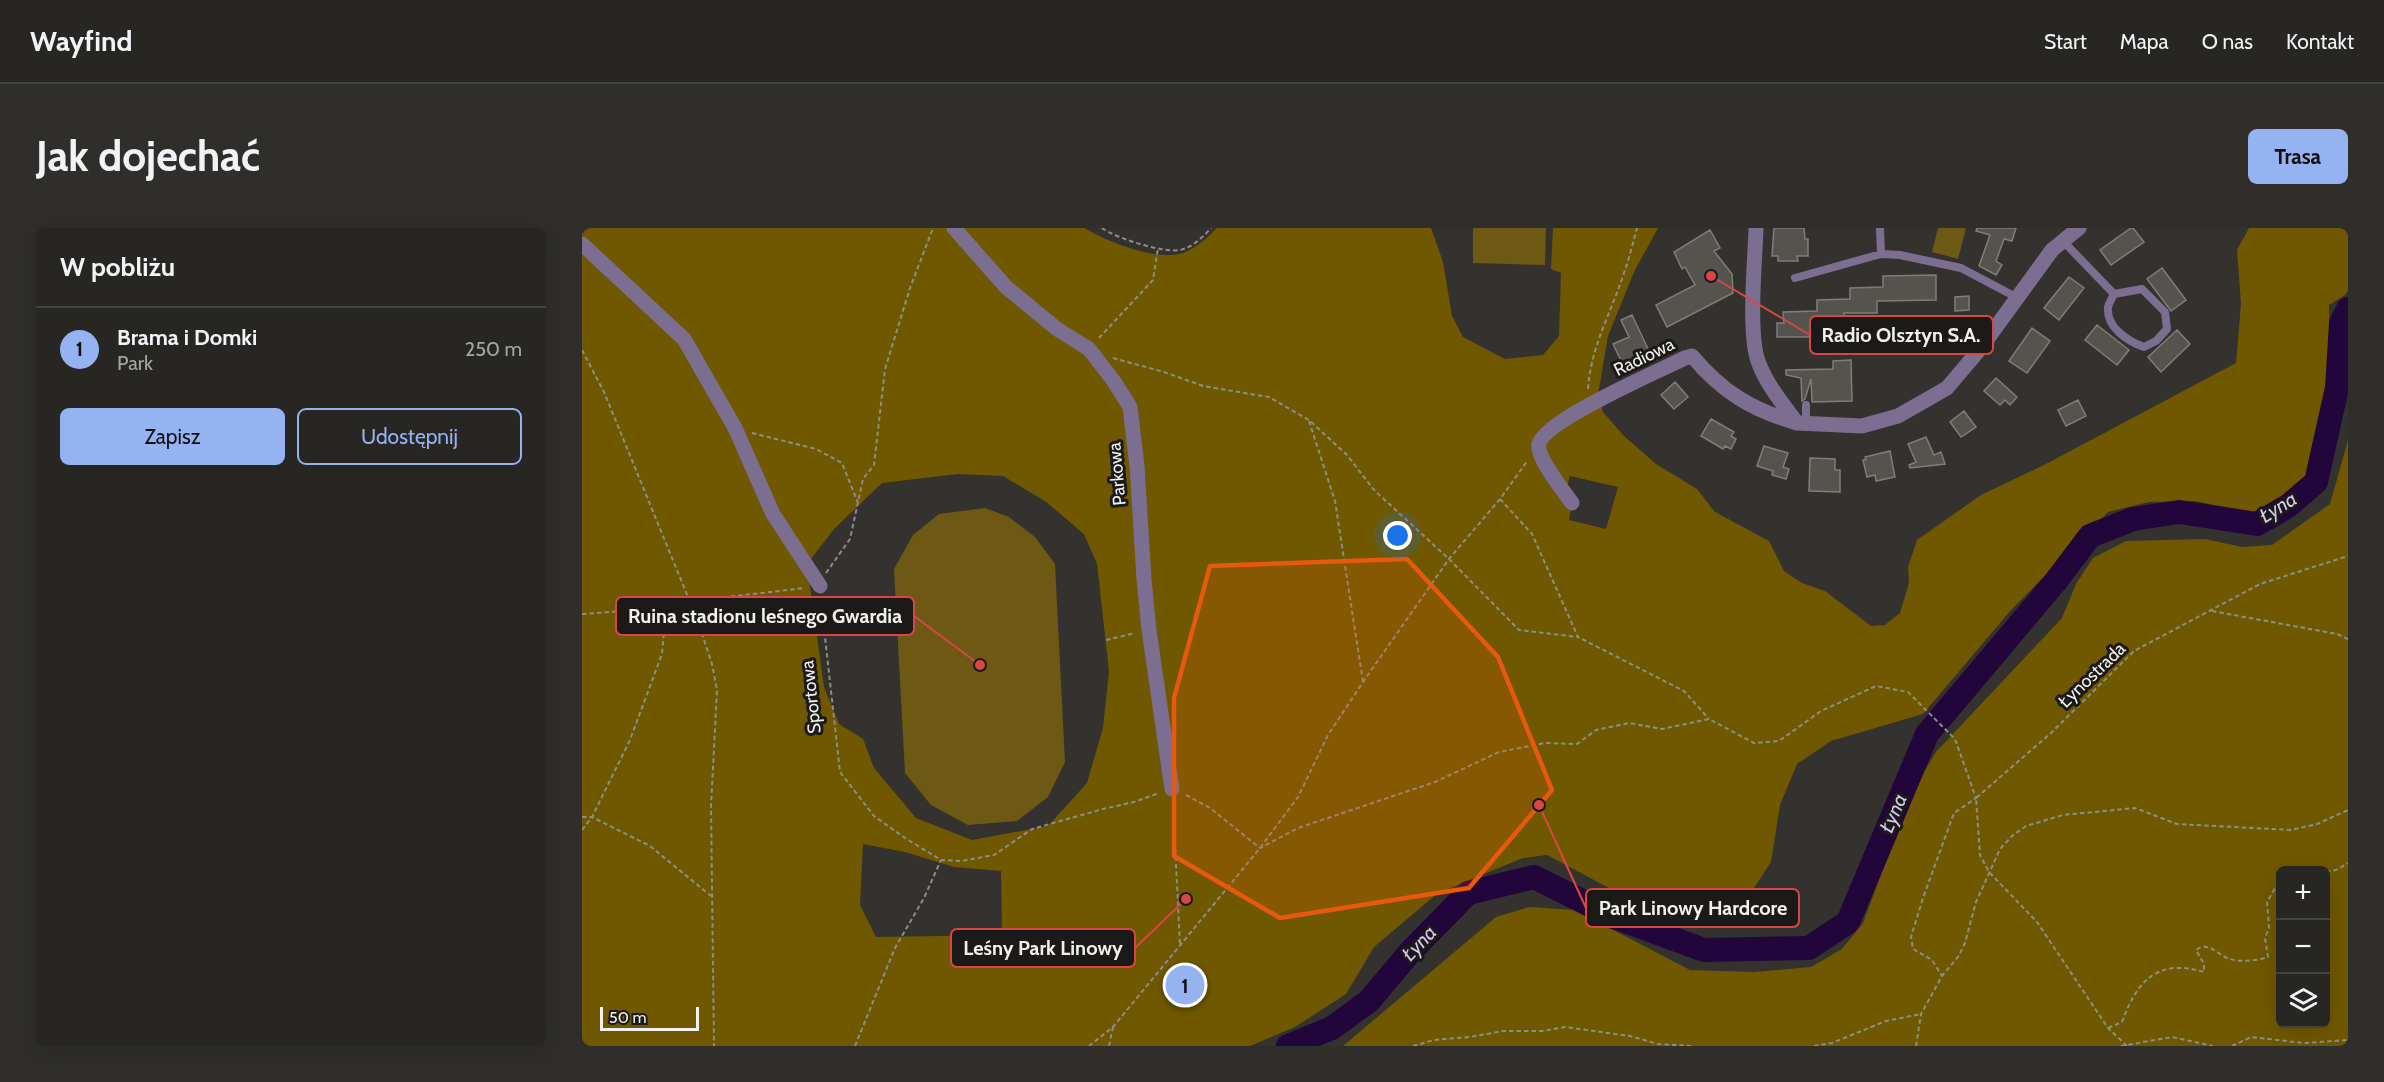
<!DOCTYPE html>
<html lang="pl">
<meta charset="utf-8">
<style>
:root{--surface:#272622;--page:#2f2e2a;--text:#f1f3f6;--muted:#a4a5a5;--line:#434340;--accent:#95b2f1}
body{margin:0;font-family:Cabin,sans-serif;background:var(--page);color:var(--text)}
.controls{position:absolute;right:18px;bottom:18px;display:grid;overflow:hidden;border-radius:9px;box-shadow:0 6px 24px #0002}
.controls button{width:54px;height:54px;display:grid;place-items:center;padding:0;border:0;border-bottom:2px solid var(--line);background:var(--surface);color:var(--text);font:30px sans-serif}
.scale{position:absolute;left:18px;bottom:15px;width:99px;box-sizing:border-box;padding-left:6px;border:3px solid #f1f0ed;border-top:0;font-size:16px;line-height:21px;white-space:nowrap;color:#f1f0ed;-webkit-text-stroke:4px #1b1a18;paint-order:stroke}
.you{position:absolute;left:816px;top:308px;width:21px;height:21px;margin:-15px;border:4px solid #fff;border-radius:50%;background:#1a73e8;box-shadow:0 0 0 9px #1a73e833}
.badge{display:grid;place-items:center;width:39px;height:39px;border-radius:50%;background:var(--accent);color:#111;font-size:20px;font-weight:700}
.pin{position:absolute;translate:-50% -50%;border:3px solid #fff;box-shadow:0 2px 6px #0006}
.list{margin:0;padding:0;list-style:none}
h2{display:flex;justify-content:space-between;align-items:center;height:78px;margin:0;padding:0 24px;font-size:26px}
h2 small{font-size:20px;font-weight:400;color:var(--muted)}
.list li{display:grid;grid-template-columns:39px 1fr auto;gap:18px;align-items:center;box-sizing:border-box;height:84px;padding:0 24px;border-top:2px solid var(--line)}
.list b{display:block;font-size:22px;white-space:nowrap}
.list p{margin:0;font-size:20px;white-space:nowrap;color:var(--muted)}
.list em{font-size:20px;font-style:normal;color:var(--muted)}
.actions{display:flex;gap:12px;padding:18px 24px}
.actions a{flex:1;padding:14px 0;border:2px solid var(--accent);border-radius:9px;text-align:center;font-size:21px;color:var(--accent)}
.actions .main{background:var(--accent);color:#111}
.icon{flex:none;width:33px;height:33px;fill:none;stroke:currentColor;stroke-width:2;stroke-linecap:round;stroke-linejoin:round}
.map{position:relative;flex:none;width:1766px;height:818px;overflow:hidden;border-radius:9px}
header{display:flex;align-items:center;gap:36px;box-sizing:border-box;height:84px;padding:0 30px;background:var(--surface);border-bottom:2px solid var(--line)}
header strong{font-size:28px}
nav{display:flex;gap:33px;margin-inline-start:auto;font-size:21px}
.intro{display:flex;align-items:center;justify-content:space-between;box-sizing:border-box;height:144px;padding:0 36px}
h1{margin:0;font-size:42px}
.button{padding:15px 27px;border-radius:9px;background:var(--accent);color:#111;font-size:21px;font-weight:700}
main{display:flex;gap:36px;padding:0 36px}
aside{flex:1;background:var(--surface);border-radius:9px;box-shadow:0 6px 24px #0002}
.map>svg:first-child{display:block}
.green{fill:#6d5914}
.forest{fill:#6f5800;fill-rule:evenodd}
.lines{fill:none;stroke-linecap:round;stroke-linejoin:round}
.river{stroke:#22053b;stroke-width:24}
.building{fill:#55534e;stroke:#807e79;stroke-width:1.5}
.path{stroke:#8e8d89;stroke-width:2;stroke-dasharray:4.5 3;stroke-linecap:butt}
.lane{stroke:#7b6e90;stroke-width:8}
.street{stroke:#7b6e90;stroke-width:15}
.marked{fill:#e8590c;fill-opacity:0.2;stroke:#e8590c;stroke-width:4.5;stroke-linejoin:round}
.labels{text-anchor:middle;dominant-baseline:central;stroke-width:6;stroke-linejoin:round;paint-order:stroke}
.street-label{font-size:18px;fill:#f1f0ed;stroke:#1b1a18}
.water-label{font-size:20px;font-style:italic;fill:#d8c8f2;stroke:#1b1a18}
.leader{fill:none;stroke:#da4646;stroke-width:2}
.callout-dot{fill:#da4646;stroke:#1b1a18;stroke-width:2}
.callout{fill:#1b1a18;stroke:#da4646;stroke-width:2}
.callout-label{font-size:20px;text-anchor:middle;font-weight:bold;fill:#f1f0ed}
</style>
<header>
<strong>Wayfind</strong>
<nav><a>Start</a><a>Mapa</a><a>O nas</a><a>Kontakt</a></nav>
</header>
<div class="intro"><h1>Jak dojechać</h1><a class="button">Trasa</a></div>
<main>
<aside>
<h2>W pobliżu<small></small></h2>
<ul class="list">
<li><span class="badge">1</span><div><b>Brama i Domki</b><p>Park</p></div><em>250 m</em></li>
</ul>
<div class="actions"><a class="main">Zapisz</a><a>Udostępnij</a></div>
</aside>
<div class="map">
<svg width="1766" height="818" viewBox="0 0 1766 818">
<rect width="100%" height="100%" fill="#34322e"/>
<path class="green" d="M891 0H964L963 37 891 35Z
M1356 0H1384L1376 31 1350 24Z
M403 280 427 289 453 309 473 336 483 534 466 569 435 593 386 597 349 577 323 545 312 341 331 307 357 286Z"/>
<path class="forest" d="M0 0H502C524 13 575 34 601 25 614 20 625 10 635 0H849L861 34 870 88 881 109 923 131 961 127 977 108 979 45 969 41 971 0H1076L1052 44 1026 108 1016 167 1021 184 1042 208 1074 236 1115 261 1133 284 1187 313 1202 343 1220 355 1243 363 1289 398 1303 397 1318 385 1327 355 1326 339 1335 312 1399 267 1462 237 1654 135 1659 76 1655 22 1667 0H1766V62L1763 67 1747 77 1748 129 1736 222 1717 262 1675 286 1613 273 1567 274 1526 284 1429 382 1341 486 1249 513 1215 536 1198 577 1189 634 1168 666 1125 677 1077 679 1027 660 965 627 941 630 856 665 792 719 764 766 713 799 668 818H0ZM376 246 421 248 463 273 502 306 515 336 527 443 521 500 505 555 466 598 390 612 334 590 292 540 281 511 257 496 242 459 225 336 253 300 300 255ZM988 248 1036 259 1024 301 987 292 991 268 985 259ZM281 616 323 624 372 639 419 643 420 707 294 709 278 677Z
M1766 212V818H761L914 689 947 679 993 682 1108 742 1172 744 1229 739 1260 721 1281 695 1329 566 1354 524 1480 390 1494 356 1511 330 1544 313 1623 311 1660 319 1690 317 1748 276ZM1698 642H1744V796H1698Z"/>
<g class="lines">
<path class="river" d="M706 818 750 800 787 773 829 723 886 665 952 649 1032 689 1122 722 1227 720 1266 694 1345 506 1474 353 1508 308 1551 291 1597 284 1675 296 1706 278 1734 254 1755 160 1759 95 1766 81"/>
</g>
<path class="building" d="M1192 0H1222L1223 11H1226V28H1215L1216 33H1196V28H1190Z
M1395 0H1434L1430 13 1422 11 1414 33 1420 37 1414 47 1397 38 1408 7 1394 3Z
M1549 0H1551L1562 14 1529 37 1518 22Z
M1128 2 1138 20 1132 23 1150 46 1151 65 1085 99 1074 77 1113 57 1103 39 1100 41 1092 24Z
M1580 40 1604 72 1589 83 1565 51Z
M1354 47V72L1295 73V85H1262V97L1228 98 1229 109H1195V95H1202L1201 84 1235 83V72L1268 71V60L1301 59V48Z
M1487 49 1502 60 1477 92 1462 80Z
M1387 68V82L1373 83V69Z
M1050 87 1068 125 1052 132 1055 138 1044 143 1031 116 1047 109 1039 92Z
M1515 97 1547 122 1535 137 1503 112Z
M1450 100 1468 113 1445 145 1427 133Z
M1595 102 1608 116 1579 144 1566 129Z
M1269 132 1270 173 1230 174 1229 151 1223 171 1220 173 1219 150 1204 147V142L1251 141V133Z
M1414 150 1435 169 1428 177 1423 172 1418 177 1402 163Z
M1093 154 1106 169 1092 181 1079 167Z
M1496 172 1504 188 1484 198 1476 182Z
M1382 183 1394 199 1379 209 1368 194Z
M1129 191 1152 204 1149 208 1154 211 1149 221 1143 218 1141 221 1119 208Z
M1344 209 1352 227 1359 224 1363 236 1328 240 1327 237 1334 234 1326 216Z
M1182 218 1206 225 1201 239 1207 241 1204 251 1190 247 1191 243 1175 238Z
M1308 223 1313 249 1294 253 1293 247 1285 249 1281 232H1284L1283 229Z
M1228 230 1253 231V242H1258V264L1227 263Z"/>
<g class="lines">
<path class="path" d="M520 0C534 10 580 25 598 22 611 19 621 9 629 0
M517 110 571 52 576 20
M0 122 22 164 115 391 130 436 135 462 129 578 132 818
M531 130 582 144 621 158 687 169 727 192 765 227 792 262 867 331 937 402 996 409
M1006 161C1009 118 1029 85 1042 45 1047 31 1051 15 1055 0
M727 193 753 273 781 454
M170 205 234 221 260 235 276 275
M918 271 950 306 996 409 1102 463 1127 491
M244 345 268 311 281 251 292 237 303 141 328 60 351 0
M239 373 258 544 292 588 323 610 359 632 379 633 412 627 450 601 521 581 552 574 577 565
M1630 383 1755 406 1766 411
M0 386 110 378 145 369 223 360
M524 412 553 405
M604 567 628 580 678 620 716 600 853 554 917 524 963 515 995 516 1014 502 1047 495 1080 501 1127 491 1172 515 1197 513 1239 483 1294 458 1326 464 1373 511 1394 570 1372 585 1341 670 1329 709 1331 721 1350 732 1360 748
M591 576 598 717
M0 589H10L68 618 129 668
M0 602 10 589 48 512 80 426 84 379
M1744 644 1754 642 1766 635
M1526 800 1540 794C1555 753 1575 730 1622 744V736L1614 722C1627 712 1636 728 1648 731 1659 734 1675 733 1686 729L1683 710 1687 700 1685 674 1698 652
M273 818 313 720 342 670 359 632
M507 818 531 799 678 620 716 569 746 507 781 454 867 331 918 271 946 232
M527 818 531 799
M831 818 852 812 888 809 921 803H961L983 799 1048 808 1076 816 1110 818
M1232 818 1250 815 1304 793 1339 786
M1334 818 1339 786 1360 748 1376 729 1383 715 1394 674 1418 621 1430 608 1444 598 1481 587 1553 580 1595 596 1709 602 1735 596 1766 582
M1539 818 1590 809 1631 818
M1545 818 1526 800 1455 694 1407 644 1398 627 1394 570 1469 505 1552 423 1678 356 1766 328
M1650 818 1669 809 1722 815 1766 812"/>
<path class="lane" d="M1298 0 1299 26
M1480 12 1532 66C1530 70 1527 75 1526 79 1524 99 1545 113 1562 119L1574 113 1585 101 1583 84 1560 61 1532 66
M1213 50 1299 26 1318 27 1379 40 1434 69
M1224 177V196"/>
<path class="street" d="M372 0 424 59 475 101 507 121 531 152 548 179 555 238 562 351 567 402 590 561
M1174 0C1173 33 1166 104 1176 133 1184 156 1201 176 1215 195L1280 198 1316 188 1365 160 1398 121 1470 22 1497 0
M0 16 102 111 153 200 191 286 238 358
M990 275C982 263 954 230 957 216 963 192 1077 143 1103 130L1110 128C1140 164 1170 182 1215 195"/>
</g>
<path class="marked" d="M825 331 916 429 970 562 887 660 698 690 592 628V470L628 338Z"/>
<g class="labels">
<g class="street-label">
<text transform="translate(1062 129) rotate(-26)">Radiowa</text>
<text transform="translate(535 246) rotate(-95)">Parkowa</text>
<text transform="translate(1510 447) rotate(-44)">Łynostrada</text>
<text transform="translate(229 469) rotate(-96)">Sportowa</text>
</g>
<g class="water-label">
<text transform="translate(1696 279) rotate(-32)">Łyna</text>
<text transform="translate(1311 585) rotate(-67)">Łyna</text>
<text transform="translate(837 715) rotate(-47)">Łyna</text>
</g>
</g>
<path class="leader" d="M1129 48L1228 107M398 437L332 388M957 577L1004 680M604 671L553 720"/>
<g class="callout-dot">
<circle cx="1129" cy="48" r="6"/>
<circle cx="398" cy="437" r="6"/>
<circle cx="957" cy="577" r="6"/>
<circle cx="604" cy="671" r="6"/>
</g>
<g class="callout">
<rect x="1228" y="88" width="183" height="38" rx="6"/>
<rect x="34" y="369" width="298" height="38" rx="6"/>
<rect x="1004" y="661" width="213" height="38" rx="6"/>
<rect x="369" y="701" width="184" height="38" rx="6"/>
</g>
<g class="callout-label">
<text x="1319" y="114">Radio Olsztyn S.A.</text>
<text x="183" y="395">Ruina stadionu leśnego Gwardia</text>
<text x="1111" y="687">Park Linowy Hardcore</text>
<text x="461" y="727">Leśny Park Linowy</text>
</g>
</svg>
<div class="controls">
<button>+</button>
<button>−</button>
<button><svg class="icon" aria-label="layers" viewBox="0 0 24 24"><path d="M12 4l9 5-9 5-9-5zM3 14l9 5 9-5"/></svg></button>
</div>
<div class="scale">50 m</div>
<div class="you"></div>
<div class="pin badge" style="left:603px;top:757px">1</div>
</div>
</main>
